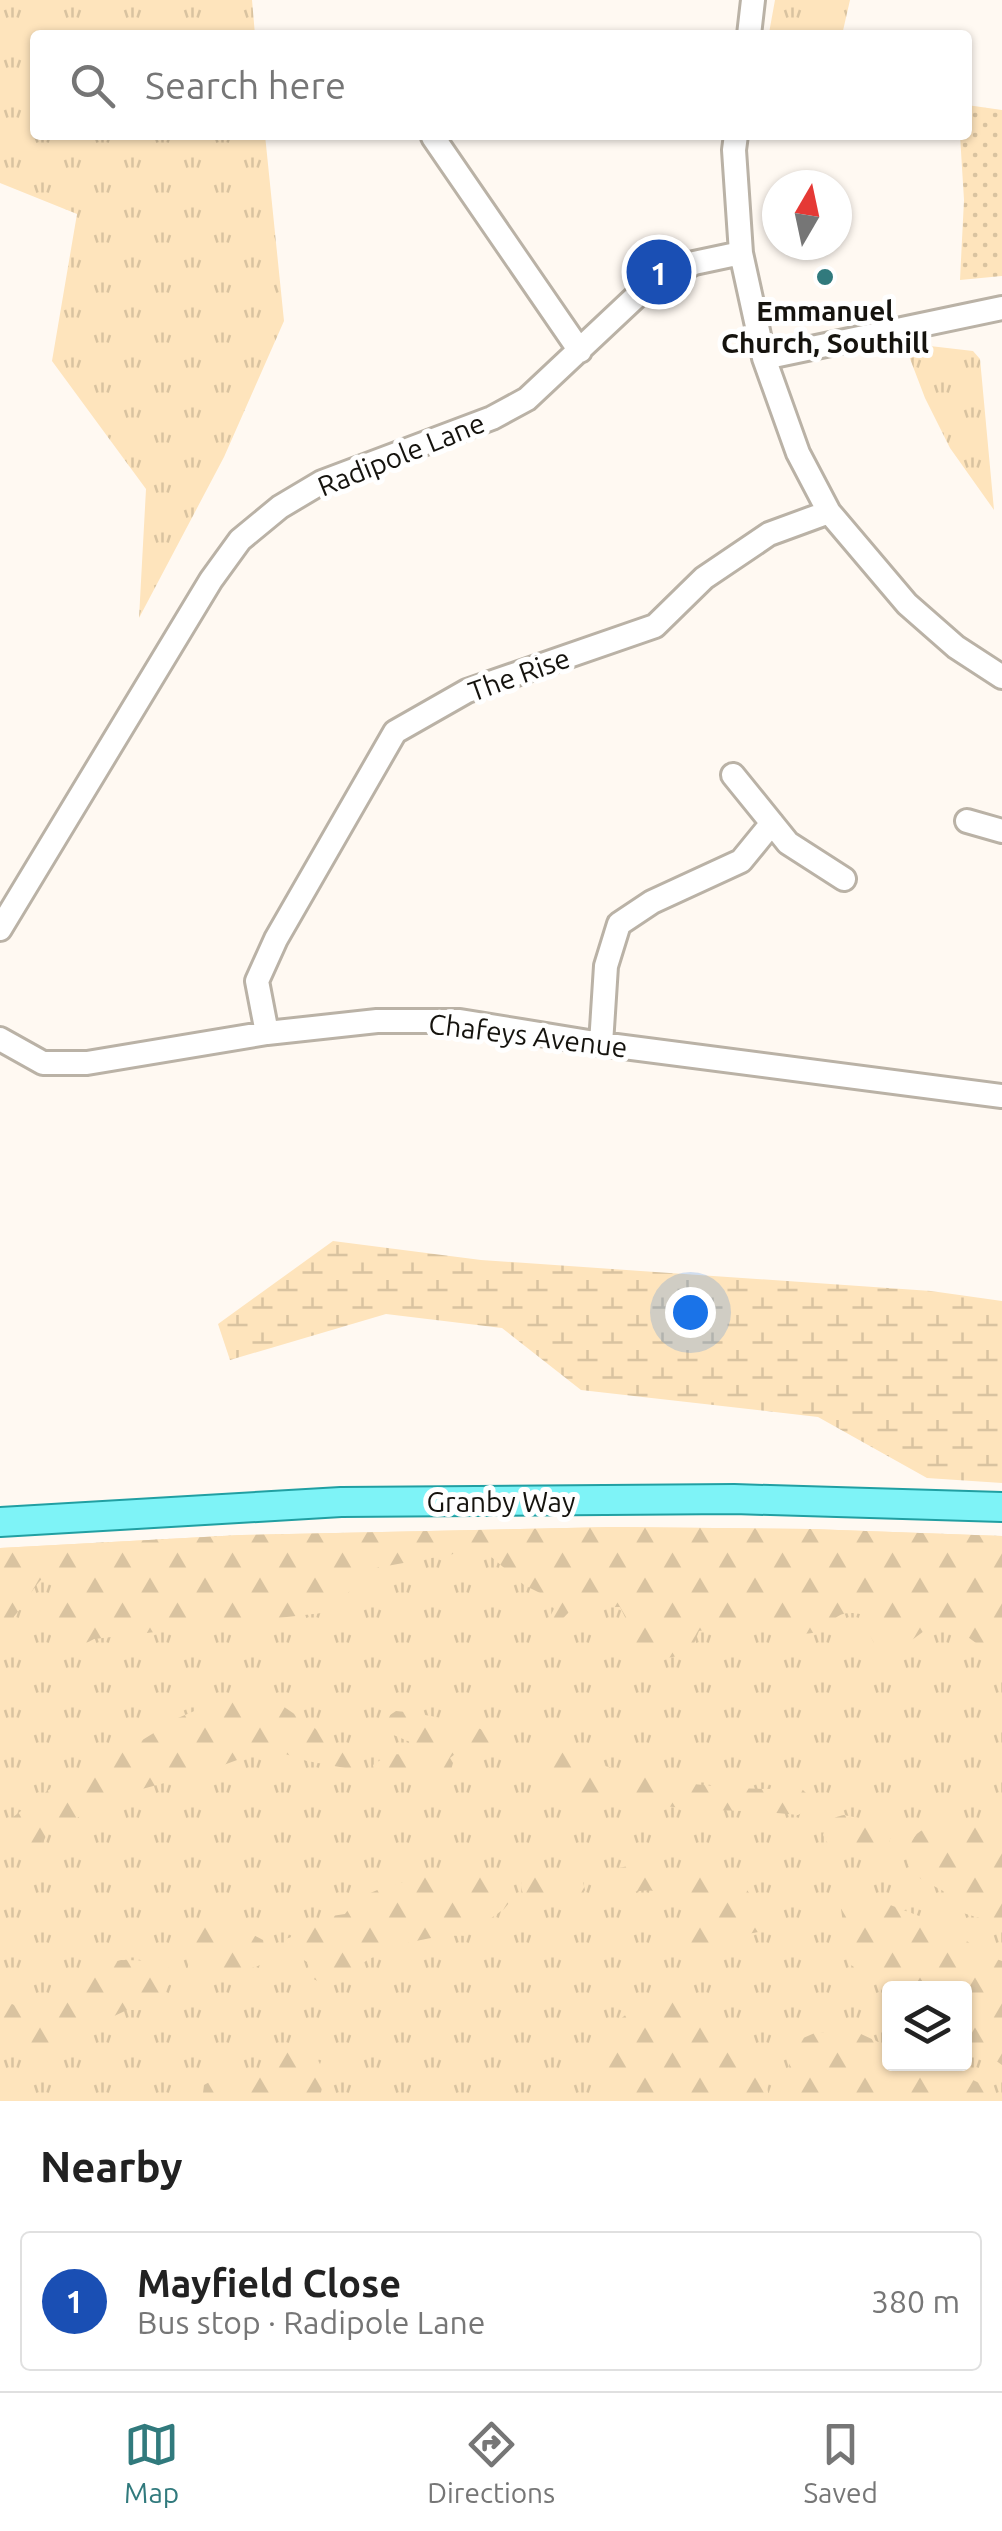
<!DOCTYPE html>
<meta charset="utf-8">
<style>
:root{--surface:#fff;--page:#f2f2f2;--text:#222;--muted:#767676;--line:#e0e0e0;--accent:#317a7d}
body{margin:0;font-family:Ubuntu,sans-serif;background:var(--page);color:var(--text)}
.controls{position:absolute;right:30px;bottom:30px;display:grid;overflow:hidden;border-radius:10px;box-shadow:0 2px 8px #0004}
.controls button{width:90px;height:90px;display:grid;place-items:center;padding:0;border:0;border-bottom:2px solid var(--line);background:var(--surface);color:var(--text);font:50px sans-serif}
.compass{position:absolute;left:762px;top:170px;width:90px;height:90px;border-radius:50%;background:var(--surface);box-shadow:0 2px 8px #0004;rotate:9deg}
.you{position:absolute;left:690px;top:1312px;width:35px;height:35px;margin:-25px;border:8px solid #fff;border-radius:50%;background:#1a73e8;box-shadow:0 0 0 15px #1a73e833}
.badge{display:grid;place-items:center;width:65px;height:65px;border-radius:50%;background:var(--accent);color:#fff;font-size:32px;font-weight:700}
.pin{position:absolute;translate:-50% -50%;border:5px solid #fff;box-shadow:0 2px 10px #0006}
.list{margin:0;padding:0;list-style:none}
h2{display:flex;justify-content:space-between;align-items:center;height:130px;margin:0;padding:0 40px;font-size:42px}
h2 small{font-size:32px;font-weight:400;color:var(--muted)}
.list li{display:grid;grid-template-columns:65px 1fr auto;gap:30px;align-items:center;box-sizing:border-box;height:140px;margin:0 20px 20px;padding:0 20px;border:2px solid var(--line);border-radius:10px}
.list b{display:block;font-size:38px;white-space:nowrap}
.list p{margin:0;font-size:32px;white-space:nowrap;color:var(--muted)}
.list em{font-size:32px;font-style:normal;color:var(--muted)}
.icon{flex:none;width:55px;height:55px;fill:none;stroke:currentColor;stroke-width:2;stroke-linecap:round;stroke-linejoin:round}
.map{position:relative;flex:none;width:1002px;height:2101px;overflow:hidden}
.search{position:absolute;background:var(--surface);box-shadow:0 2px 8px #0004;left:30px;right:30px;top:30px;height:110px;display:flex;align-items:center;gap:25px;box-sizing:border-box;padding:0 35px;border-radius:10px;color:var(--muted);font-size:38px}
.sheet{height:290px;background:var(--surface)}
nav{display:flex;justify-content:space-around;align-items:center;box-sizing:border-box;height:140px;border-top:2px solid var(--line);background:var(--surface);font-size:28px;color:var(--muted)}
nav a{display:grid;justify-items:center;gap:5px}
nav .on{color:var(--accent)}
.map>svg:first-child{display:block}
.grass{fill:url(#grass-tufts);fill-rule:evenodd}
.forest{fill:url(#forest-firs)}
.wetland{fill:url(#wetland-marsh)}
.park{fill:url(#park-dots)}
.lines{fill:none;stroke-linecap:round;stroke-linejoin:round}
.minor-casing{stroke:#bab2a6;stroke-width:28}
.major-casing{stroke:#219fa2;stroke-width:32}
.minor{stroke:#fff;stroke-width:22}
.major{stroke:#7ef3f7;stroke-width:28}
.poi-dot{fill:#317a7d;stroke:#fff;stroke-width:4}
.labels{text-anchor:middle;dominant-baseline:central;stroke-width:10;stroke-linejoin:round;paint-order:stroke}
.poi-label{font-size:28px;font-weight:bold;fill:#15130e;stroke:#fff}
.street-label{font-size:28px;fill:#15130e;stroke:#fff}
</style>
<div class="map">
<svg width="1002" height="2101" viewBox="0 0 1002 2101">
<defs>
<pattern id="grass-tufts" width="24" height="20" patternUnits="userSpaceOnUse" patternTransform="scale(2.5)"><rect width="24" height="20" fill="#fee4bc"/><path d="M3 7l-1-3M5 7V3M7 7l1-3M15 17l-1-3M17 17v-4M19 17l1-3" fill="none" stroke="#d9c3a0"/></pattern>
<pattern id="forest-firs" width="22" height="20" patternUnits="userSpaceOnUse" patternTransform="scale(2.5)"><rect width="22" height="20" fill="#fee4bc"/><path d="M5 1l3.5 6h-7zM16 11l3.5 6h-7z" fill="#d9c3a0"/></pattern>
<pattern id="wetland-marsh" width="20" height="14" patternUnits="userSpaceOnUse" patternTransform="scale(2.5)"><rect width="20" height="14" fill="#fee4bc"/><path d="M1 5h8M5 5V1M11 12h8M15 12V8" fill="none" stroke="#d9c3a0"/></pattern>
<pattern id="park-dots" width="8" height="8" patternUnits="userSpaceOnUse" patternTransform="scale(2.5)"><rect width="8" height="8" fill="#fee4bc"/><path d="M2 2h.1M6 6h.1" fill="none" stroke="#d9c3a0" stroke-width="1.8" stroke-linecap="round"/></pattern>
</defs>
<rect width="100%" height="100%" fill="#fff9f2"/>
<path class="grass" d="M0 0H252L255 35H35V135H265L284 321 224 457 139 618 146 489 52 361 77 214 0 183Z
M775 0H850L842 35 769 33Z
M904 343 973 351 980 359 994 510 950 448 925 398Z
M613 1527 811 1529 1002 1536V2101H0V1548L241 1535ZM890 1988H964V2064H890Z"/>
<path class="forest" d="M613 1527 811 1529 1002 1536V1653L980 1646 949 1623 932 1625 904 1646 886 1649 874 1643 860 1614C830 1608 835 1629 812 1633 789 1637 778 1619 760 1616 751 1615 746 1622 738 1625 727 1630 712 1628 699 1631L691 1651C667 1661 653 1661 632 1646L626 1619 620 1607H590L570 1611 549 1633 544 1628 554 1609 548 1597 524 1585 488 1554 459 1553 370 1569 331 1612 94 1639 77 1648 56 1642 43 1625 46 1611 88 1587 82 1579 61 1580 45 1576C27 1592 22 1616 0 1627V1548L241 1535Z
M258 1698 277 1702 351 1753 358 1761 356 1770 307 1761 273 1750 259 1752 202 1773 127 1793 47 1833 39 1853 31 1855 20 1848 0 1856V1827L54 1786 131 1747 178 1718 206 1706Z
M396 1711C429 1714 463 1722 495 1734V1744C483 1757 472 1759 455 1754L450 1758 453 1763 451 1770 441 1774 374 1769 373 1765 389 1754 426 1755 431 1751 389 1733 385 1726 390 1715Z
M533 1746C568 1750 598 1766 631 1773 686 1786 745 1790 802 1789L811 1798V1808L798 1815C749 1809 699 1812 650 1804 634 1802 619 1797 604 1795 590 1793 578 1800 565 1798 542 1793 542 1767 516 1767V1758Z
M844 1815 858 1818 881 1816 892 1835 885 1853 864 1857 829 1846 823 1835C828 1822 830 1818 844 1815Z
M980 1822 1002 1832V1925L963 1913C949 1884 923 1888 910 1868 905 1861 908 1853 910 1846 917 1819 958 1823 980 1822Z
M638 1864 692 1872 715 1868 738 1877 770 1923 767 1930C740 1937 717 1933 708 1965L695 1968 685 1959 691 1916C661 1885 651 1887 612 1897L600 1882 604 1871Z
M545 1869H573L582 1878 585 1890 577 1902 556 1899 533 1903C521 1895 518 1887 524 1873Z
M463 1872C485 1875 500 1878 513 1898L504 1909 466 1936C435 1934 393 1944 366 1961 357 1966 352 1977 342 1982 330 1987 323 1984 312 1978L307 1962 284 1947 285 1939 299 1935 312 1919 345 1914C358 1896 377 1889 399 1883 411 1880 419 1882 429 1874L448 1879Z
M874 1899C903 1910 935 1920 961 1937 976 1947 984 1955 1002 1961V2065L995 2060 965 2052 964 1988H890L889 2000 873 1978 849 1964 841 1909 850 1901Z
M217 1926 240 1928 263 1940 267 1961C255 1970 242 1968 229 1978L212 1973 196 1977 188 1972V1952L184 1939 203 1927Z
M121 1960 162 1961 170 1969V1983L161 1999 144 2010H127L93 2026 77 2024 68 2030 59 2045 38 2052 17 2038 2 2040 0 2044V2009L12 2004C35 2016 55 1993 66 1975Z
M668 1993 700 1997 708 2004 727 2039 760 2064 766 2076 769 2101H629C604 2085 600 2070 600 2041 619 2016 639 2003 668 1993Z
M817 2032 861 2034 889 2047 890 2064C913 2064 967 2072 985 2087 989 2091 991 2096 995 2101H791L789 2062 794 2042Z
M294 2049C324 2049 328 2078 318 2101H202L204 2085 213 2080 227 2082 244 2070 271 2072 281 2054Z"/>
<path class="wetland" d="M333 1241 481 1260 931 1291 1002 1301V1483L927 1478 818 1417 581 1390 502 1328 386 1314 230 1360 218 1324Z"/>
<path class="park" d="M967 105 1002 110V276L960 280 964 200 960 135H967Z"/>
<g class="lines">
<defs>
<path id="minor" d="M749 35 753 0
M736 135 734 150 741 253 764 358 798 453 829 512 907 604 956 647 1002 677
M433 137 580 351
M764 358 1002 308
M733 775 788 843 844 879
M967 821 1002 831
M0 929 211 580 240 540 280 507 322 482 492 418 527 399 642 291 694 263 741 253
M267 1033 257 981 276 939 395 732 467 691 655 626 704 578 769 534 829 512
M0 1039 43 1063H87L267 1033 377 1021H460L601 1044 1002 1096
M601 1044 606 966 619 924 652 902 741 861 772 823"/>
<path id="major" d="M0 1522 341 1502 734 1499 1002 1507"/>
</defs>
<use href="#minor" class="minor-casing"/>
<use href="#major" class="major-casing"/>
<use href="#minor" class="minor"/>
<use href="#major" class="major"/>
</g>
<circle class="poi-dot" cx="825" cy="277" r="10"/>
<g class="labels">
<g class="poi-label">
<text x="825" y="310">Emmanuel<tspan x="825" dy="32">Church, Southill</tspan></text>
</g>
<g class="street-label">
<text transform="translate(401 454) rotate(-22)">Radipole Lane</text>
<text transform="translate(519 674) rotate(-20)">The Rise</text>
<text transform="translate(528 1035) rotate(7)">Chafeys Avenue</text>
<text x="501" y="1501">Granby Way</text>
</g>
</g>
</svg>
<div class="controls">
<button><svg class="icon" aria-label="layers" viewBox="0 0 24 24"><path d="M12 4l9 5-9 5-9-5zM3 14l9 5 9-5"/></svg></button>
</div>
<svg class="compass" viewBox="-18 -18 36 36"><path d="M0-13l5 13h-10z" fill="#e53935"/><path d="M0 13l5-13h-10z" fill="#767676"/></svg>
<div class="you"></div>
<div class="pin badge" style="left:659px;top:272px;background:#1a4fb4">1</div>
<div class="search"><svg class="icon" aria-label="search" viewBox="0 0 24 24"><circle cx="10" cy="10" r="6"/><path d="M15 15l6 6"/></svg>Search here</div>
</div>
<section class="sheet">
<h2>Nearby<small></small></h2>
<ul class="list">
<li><span class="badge" style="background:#1a4fb4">1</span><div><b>Mayfield Close</b><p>Bus stop · Radipole Lane</p></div><em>380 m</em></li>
</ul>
</section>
<nav>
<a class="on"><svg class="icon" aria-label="map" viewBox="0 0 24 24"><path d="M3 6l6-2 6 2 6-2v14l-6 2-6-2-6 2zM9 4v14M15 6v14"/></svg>Map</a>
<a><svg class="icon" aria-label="directions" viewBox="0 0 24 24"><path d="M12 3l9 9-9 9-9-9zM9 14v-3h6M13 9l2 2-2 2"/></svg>Directions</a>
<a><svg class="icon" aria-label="saved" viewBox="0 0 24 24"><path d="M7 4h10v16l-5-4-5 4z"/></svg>Saved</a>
</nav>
